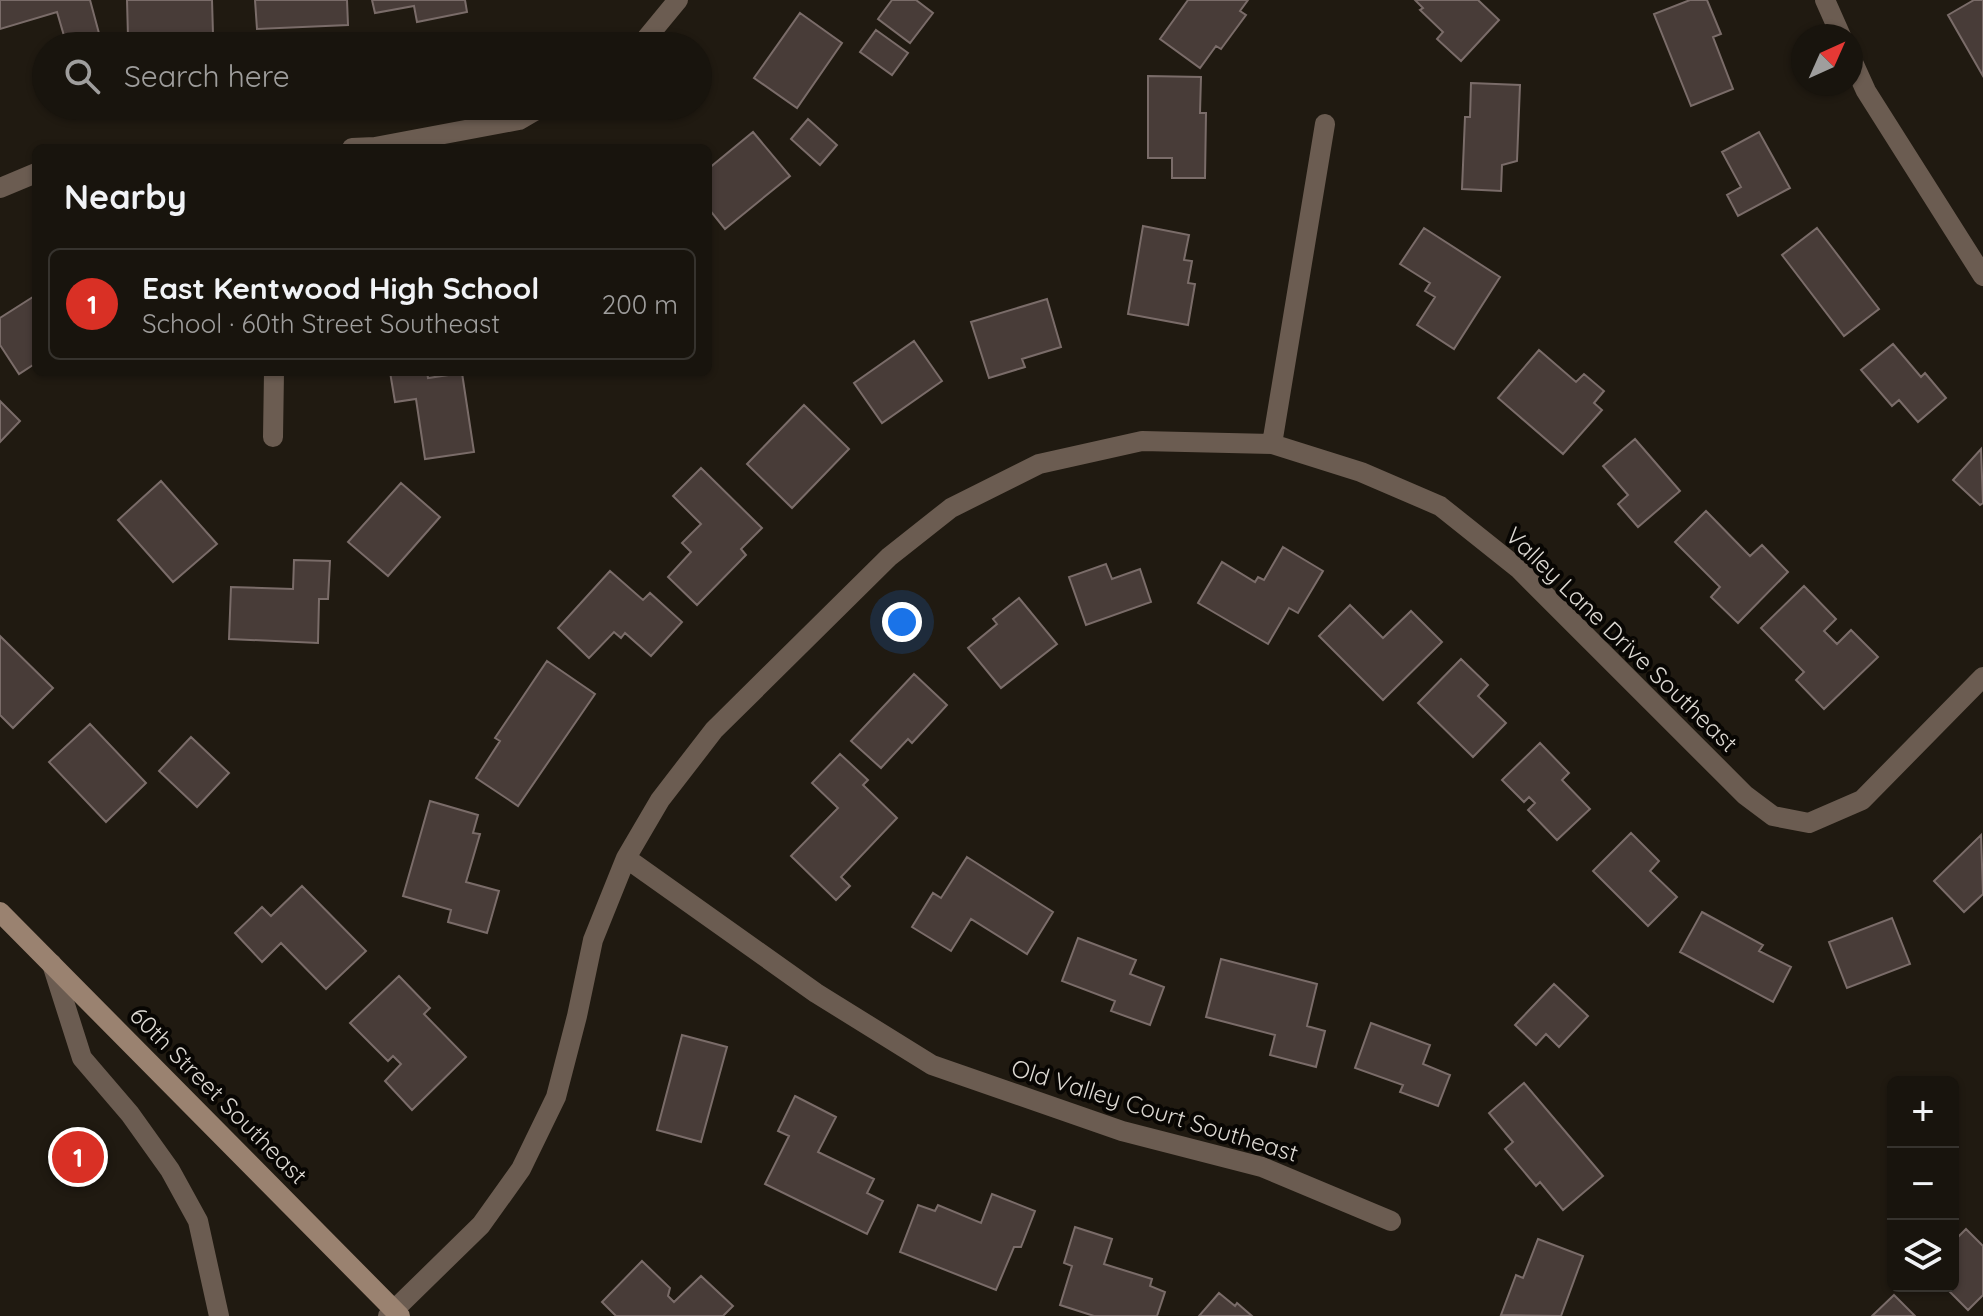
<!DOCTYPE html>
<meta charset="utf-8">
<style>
:root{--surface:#18140d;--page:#25211b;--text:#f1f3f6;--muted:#9f9e9d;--line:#36332e;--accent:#d93025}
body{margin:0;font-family:Quicksand,sans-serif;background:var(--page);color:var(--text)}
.controls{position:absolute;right:24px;bottom:24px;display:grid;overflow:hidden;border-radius:12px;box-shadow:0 2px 6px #0004}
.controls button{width:72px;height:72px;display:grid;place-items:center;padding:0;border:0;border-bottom:2px solid var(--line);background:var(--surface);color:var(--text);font:40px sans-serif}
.compass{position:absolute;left:1791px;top:24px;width:72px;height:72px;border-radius:50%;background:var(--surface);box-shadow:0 2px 6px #0004;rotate:45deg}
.you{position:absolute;left:902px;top:622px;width:28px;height:28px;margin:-20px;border:6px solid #fff;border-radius:50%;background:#1a73e8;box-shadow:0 0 0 12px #1a73e833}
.badge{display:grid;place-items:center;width:52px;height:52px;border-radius:50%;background:var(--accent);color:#fff;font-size:26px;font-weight:700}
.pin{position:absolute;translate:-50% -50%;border:4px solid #fff;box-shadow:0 2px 8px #0006}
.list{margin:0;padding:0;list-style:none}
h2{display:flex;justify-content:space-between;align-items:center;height:104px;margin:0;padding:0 32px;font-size:34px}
h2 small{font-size:26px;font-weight:400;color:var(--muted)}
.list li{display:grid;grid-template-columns:52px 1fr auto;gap:24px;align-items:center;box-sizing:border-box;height:112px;margin:0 16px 16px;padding:0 16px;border:2px solid var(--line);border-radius:12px}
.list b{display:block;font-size:30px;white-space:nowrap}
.list p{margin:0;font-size:26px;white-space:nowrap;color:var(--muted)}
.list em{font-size:26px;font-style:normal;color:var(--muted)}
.icon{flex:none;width:44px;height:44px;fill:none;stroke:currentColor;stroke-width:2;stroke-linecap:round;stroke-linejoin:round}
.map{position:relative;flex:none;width:1983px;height:1316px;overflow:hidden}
.search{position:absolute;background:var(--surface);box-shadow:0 2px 6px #0004;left:32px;top:32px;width:680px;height:88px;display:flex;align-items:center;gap:20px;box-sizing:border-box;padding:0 28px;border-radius:44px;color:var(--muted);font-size:30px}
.panel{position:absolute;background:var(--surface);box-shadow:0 2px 6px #0004;left:32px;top:144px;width:680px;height:232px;border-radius:12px}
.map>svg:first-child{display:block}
.building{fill:#483c38;stroke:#7a6c69;stroke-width:2}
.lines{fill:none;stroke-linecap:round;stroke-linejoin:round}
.lane{stroke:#6b5c51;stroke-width:20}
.street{stroke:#6b5c51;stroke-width:20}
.secondary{stroke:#9a8270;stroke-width:20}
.labels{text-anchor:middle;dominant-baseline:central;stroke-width:8;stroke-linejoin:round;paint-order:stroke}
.street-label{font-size:24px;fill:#ddd9d3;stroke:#080603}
</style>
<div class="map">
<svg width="1983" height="1316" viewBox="0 0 1983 1316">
<rect width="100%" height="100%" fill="#201a11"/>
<path class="building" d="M0 0H90L100 37 67 46 57 12 0 29Z
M127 0H212L213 34 128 37Z
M255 0H347L348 25 257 29Z
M372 0H465L467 12 417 22 414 6 375 13Z
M892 0H916L933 13 910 43 878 19Z
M1188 0H1248L1240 11 1246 15 1221 49 1216 46 1200 68 1160 39Z
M1415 0H1478L1499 20 1461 61 1437 39 1443 32 1420 10 1423 8Z
M1690 0H1707L1721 34 1713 37 1733 89 1691 106 1654 14Z
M1974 0H1983V76L1948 15Z
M800 13 842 43 797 108 754 78Z
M876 30 908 53 892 75 860 52Z
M1148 76 1201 77 1200 113H1206L1205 178H1172V158H1148Z
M1471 83 1520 85 1517 161 1502 165 1501 191 1462 189 1465 117H1470Z
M808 119 837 145 820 165 791 139Z
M753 132 790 176 725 229 708 208V169Z
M1759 132 1790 188 1738 216 1727 195 1741 187 1722 152Z
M1143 226 1189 235 1184 260 1192 261 1188 283 1195 284 1188 325 1128 314Z
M1424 228 1500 277 1454 349 1417 325 1435 297 1425 291 1430 283 1400 264Z
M1817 228 1879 309 1844 336 1782 255Z
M36 295V363L19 374 0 345V318Z
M1047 299 1061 347 1022 359 1025 367 989 378 971 322Z
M914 341 942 381 882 423 854 383Z
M1893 344 1921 377 1925 373 1946 398 1918 422 1899 400 1892 406 1861 370Z
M1539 350 1576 382 1584 374 1604 391 1594 403 1602 410 1563 454 1498 398Z
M390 372H427L428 378 462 373 474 452 425 459 416 399 395 402Z
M0 401 20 421 0 442Z
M804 405 849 449 792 508 747 464Z
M1635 439 1680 491 1638 527 1618 504 1628 495 1603 466Z
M1981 449 1983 503 1980 505 1953 480Z
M701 468 762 528 741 549 746 555 697 605 668 577 691 552 682 543 701 524 673 496Z
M161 481 217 544 173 582 118 520Z
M401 483 440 517 388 576 348 542Z
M1706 511 1750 556 1762 545 1788 572 1738 623 1711 597 1720 587 1675 542Z
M1283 547 1323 571 1298 613 1289 608 1268 644 1198 603 1222 562 1255 582 1258 577 1264 580Z
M294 560 330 561 328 599H319L318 643 229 639 231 587 293 589Z
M1106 564 1112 579 1140 569 1151 602 1086 625 1069 577Z
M610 571 643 600 650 593 682 622 651 656 625 633 621 638 614 632 589 658 558 628Z
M1804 586 1836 619 1824 631 1837 644 1851 630 1878 657 1824 709 1796 680 1804 672 1761 628Z
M1019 598 1057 644 1001 688 968 648 997 624 993 619Z
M1350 605 1383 638 1411 611 1442 642 1383 700 1319 636Z
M0 636 53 688 13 728 0 715Z
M1461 659 1488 685 1478 696 1506 723 1473 757 1418 703Z
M547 661 595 694 518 806 476 778 500 741 495 738Z
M914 674 947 705 912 743 908 739 881 768 851 741Z
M90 724 146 783 106 822 49 762Z
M191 737 229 773 197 807 159 771Z
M1540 743 1569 773 1562 780 1590 809 1557 840 1528 810 1535 803 1529 797 1524 802 1502 780Z
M840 754 868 780 863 785 897 818 841 877 850 886 836 900 791 856 838 808 812 783Z
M430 801 478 815 473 833 480 834 466 882 499 891 487 933 448 922 451 910 403 896Z
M1631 833 1659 861 1650 871 1677 897 1648 926 1593 871Z
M1981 835 1983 894 1964 912 1934 881Z
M967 857 1053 912 1027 954 971 919 951 951 912 927 933 893 941 898Z
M302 886 366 951 326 989 281 943 262 962 235 933 262 907 271 916Z
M1702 912 1763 945 1759 951 1791 967 1773 1002 1680 952Z
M1892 918 1910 964 1847 988 1829 942Z
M1078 938 1136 960 1130 974 1164 987 1150 1025 1111 1011 1115 1001 1062 981Z
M1221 959 1317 984 1307 1026 1325 1031 1316 1067 1270 1055 1275 1035 1206 1017Z
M399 976 430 1008 424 1014 466 1057 412 1110 385 1081 401 1064 393 1056 388 1061 350 1023Z
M1554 984 1588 1016 1559 1047 1546 1034 1536 1045 1515 1025Z
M1371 1023 1430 1045 1423 1064 1450 1075 1438 1106 1400 1092 1403 1085 1355 1068Z
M682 1035 727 1047 701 1142 657 1130Z
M1524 1083 1603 1176 1563 1210 1540 1182 1536 1186 1505 1149 1513 1142 1489 1113Z
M795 1096 836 1117 818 1152 874 1179 867 1193 883 1201 867 1234 765 1184 789 1136 778 1131Z
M992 1194 1035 1211 1021 1247H1014L996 1290 900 1252 918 1205 935 1211 938 1205 981 1223Z
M1075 1227 1112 1239 1104 1264 1152 1279 1150 1286 1165 1292 1157 1316H1094L1060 1305 1072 1266 1064 1263Z
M1966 1229 1983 1246V1295L1968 1310 1944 1286H1953V1242Z
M1538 1239 1583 1256 1561 1316 1501 1315 1516 1275 1523 1278Z
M642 1261 670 1288 668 1296 674 1302 701 1276 733 1306 723 1316H616L602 1302Z
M1219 1293 1235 1306 1237 1303 1252 1316H1199Z
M1894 1295 1915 1316H1872Z"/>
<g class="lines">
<path class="lane" d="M52 964 82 1058 130 1114 170 1170 198 1221 219 1316"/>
<path class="street" d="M1825 0 1841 36
M640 46 678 0
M1851 58 1866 91 1983 276
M352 148 375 147 519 120 543 106
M0 188 36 173
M273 437 274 372
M1272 444 1325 124
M626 858 816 993 932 1065 1122 1131 1262 1167 1391 1221
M388 1316 481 1225 521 1169 556 1097 577 1016 593 940 626 858 660 800 714 730 889 557 951 508 1039 464 1142 441 1272 444 1361 472 1440 506 1519 569 1745 795 1773 816 1809 823 1862 800 1983 677"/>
<path class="secondary" d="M0 912 400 1316"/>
</g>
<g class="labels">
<g class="street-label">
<text transform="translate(1622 639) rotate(44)">Valley Lane Drive Southeast</text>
<text transform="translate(219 1095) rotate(45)">60th Street Southeast</text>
<text transform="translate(1155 1110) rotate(17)">Old Valley Court Southeast</text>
</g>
</g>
</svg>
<div class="controls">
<button>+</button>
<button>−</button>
<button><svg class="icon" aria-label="layers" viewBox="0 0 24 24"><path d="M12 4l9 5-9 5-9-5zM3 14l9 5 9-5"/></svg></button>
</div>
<svg class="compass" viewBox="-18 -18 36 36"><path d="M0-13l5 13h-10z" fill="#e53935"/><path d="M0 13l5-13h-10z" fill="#9f9e9d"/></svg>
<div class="you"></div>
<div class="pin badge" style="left:78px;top:1157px">1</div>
<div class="search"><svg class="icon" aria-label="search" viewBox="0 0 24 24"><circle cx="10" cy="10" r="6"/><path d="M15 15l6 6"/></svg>Search here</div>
<section class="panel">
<h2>Nearby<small></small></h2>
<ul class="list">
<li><span class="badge">1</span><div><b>East Kentwood High School</b><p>School · 60th Street Southeast</p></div><em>200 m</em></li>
</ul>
</section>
</div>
